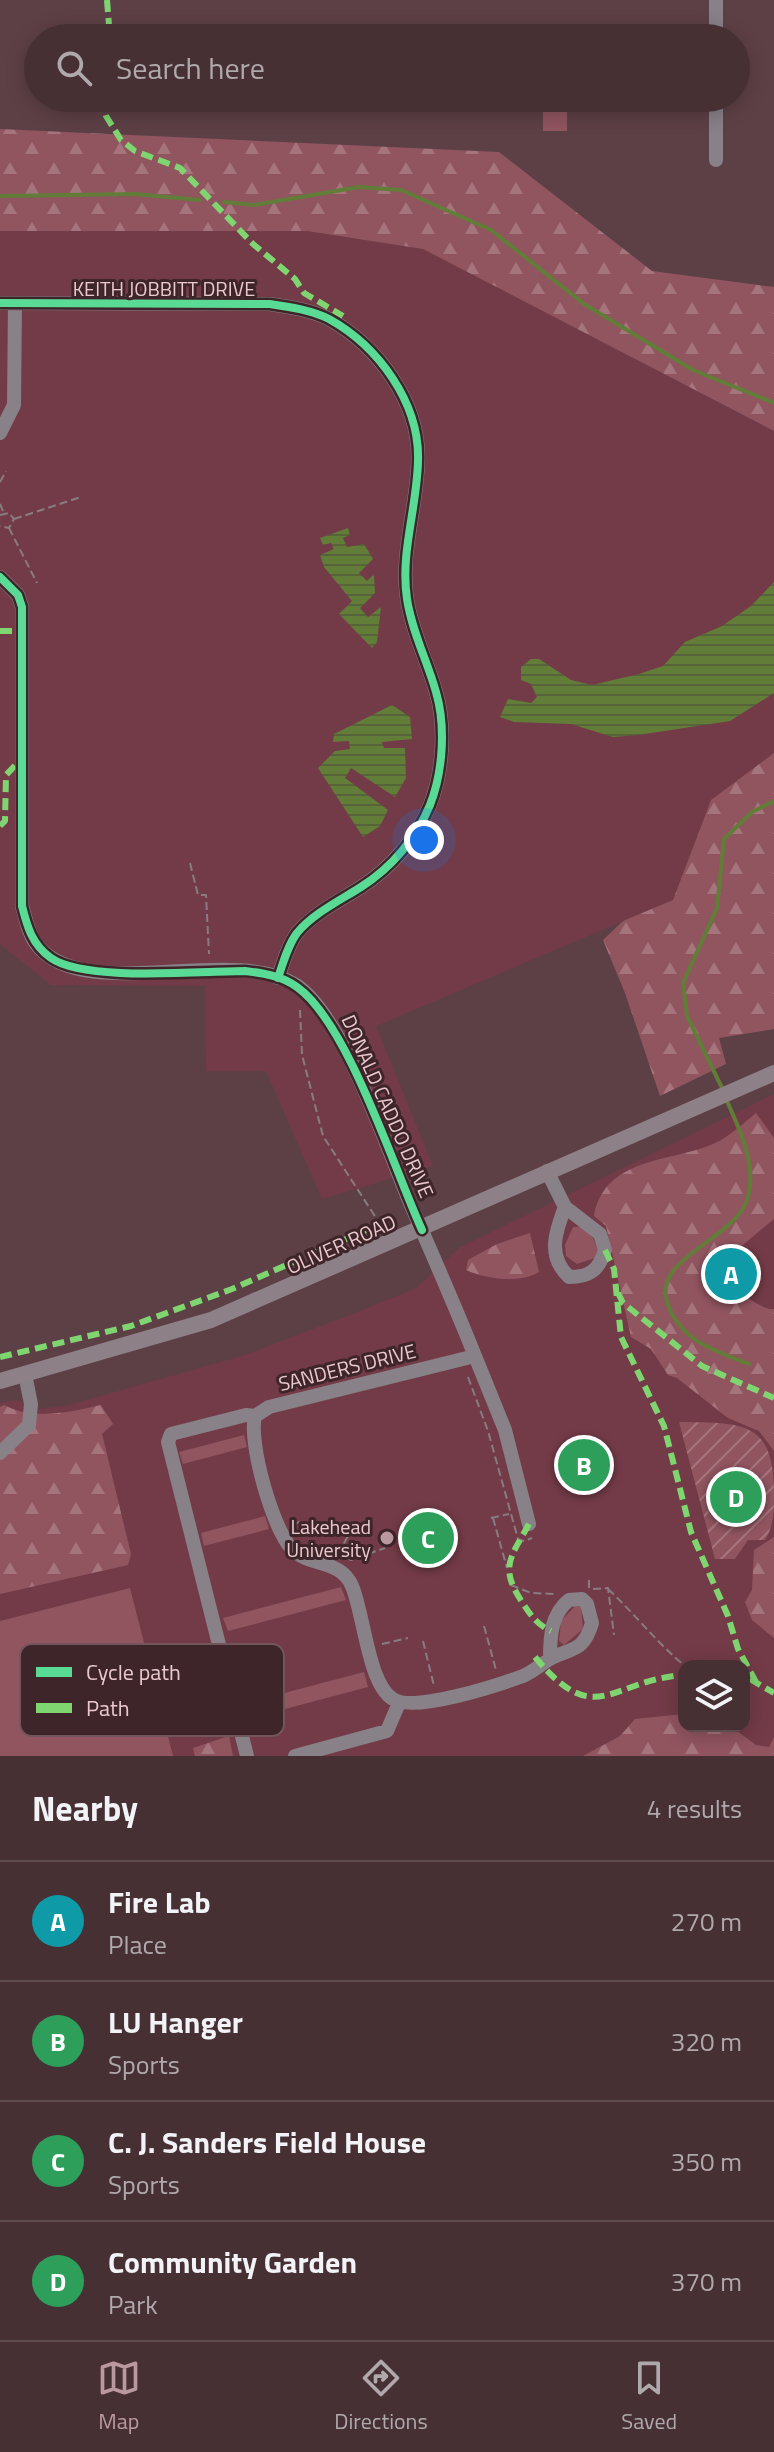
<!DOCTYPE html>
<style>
:root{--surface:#463034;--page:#4d383c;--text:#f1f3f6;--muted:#b0a9ac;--line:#5e4b4f;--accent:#b9999e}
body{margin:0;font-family:"Titillium Web",sans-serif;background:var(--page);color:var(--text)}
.controls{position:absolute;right:24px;bottom:24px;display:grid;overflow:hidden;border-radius:16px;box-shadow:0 4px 20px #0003}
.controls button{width:72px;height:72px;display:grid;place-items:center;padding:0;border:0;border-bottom:2px solid var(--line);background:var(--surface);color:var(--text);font:40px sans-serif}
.you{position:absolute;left:424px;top:840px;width:28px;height:28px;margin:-20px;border:6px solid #fff;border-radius:50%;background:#1a73e8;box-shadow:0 0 0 12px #1a73e833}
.badge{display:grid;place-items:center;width:52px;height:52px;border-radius:50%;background:var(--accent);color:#fff;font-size:26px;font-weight:700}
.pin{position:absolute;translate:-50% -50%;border:4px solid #fff;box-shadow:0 2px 8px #0006}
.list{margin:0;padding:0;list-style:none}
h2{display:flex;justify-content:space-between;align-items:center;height:104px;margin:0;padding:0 32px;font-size:34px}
h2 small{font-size:26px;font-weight:400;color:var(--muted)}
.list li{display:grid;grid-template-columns:52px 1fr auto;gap:24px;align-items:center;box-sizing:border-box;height:120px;padding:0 32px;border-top:2px solid var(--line)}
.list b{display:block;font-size:30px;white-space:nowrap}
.list p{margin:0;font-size:26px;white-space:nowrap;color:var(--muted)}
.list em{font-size:26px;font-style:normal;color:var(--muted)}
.icon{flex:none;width:44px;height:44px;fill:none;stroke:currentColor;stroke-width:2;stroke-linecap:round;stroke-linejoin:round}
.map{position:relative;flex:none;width:774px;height:1756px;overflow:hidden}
.search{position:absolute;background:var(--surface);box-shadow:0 4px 20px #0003;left:24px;right:24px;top:24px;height:88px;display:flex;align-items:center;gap:20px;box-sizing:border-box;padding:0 28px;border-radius:44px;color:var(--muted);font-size:30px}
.sheet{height:584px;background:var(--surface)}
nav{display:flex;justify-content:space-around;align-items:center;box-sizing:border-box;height:112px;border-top:2px solid var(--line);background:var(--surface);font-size:22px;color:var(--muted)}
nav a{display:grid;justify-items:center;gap:4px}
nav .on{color:var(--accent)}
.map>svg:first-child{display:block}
.built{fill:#733b47;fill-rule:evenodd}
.green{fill:#915560}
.forest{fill:url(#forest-firs)}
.garden{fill:url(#garden-furrows)}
.water{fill:url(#water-rules)}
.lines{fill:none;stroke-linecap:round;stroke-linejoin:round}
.stream{stroke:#627d37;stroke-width:4}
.path{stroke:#887c82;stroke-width:2;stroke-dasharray:8 4;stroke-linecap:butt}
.minor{stroke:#888187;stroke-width:14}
.major{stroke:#8d8087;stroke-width:16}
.quiet{stroke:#7fd670;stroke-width:6;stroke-dasharray:12 6;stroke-linecap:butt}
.cycleway-casing{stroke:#3e252a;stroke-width:13}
.cycleway{stroke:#5adb95;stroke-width:8}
.poi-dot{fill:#b9999e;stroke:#3e252a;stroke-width:3}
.labels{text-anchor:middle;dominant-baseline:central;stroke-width:6;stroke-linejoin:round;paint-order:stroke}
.street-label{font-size:20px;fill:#eac9cd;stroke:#3e252a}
.poi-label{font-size:20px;fill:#eac9cd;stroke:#3e252a;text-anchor:end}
.key{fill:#3e252a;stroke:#72565b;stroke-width:2}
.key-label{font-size:22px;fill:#eac9cd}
</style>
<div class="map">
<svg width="774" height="1756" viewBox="0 0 774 1756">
<defs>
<pattern id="forest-firs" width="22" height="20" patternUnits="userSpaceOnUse" patternTransform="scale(2)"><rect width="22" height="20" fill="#915560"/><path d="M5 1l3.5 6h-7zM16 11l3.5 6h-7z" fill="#a6747d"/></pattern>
<pattern id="garden-furrows" width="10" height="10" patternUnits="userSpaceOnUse" patternTransform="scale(2)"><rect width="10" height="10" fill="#915560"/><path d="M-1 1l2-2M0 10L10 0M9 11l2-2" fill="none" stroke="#a6747d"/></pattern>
<pattern id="water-rules" width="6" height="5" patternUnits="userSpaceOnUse" patternTransform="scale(2)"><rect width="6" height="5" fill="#627d37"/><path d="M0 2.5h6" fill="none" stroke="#57633a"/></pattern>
</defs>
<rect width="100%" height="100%" fill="#5d4046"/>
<path class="built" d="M0 231H307L423 249 774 431V753L711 800 673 900 376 1026 433 1166 322 1199 266 1071H206L205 986 51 985 0 944Z
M774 1094V1756H0V1403L16 1400 40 1409 69 1405 242 1356 360 1311 416 1288 459 1248ZM684 1666H744V1726H684Z"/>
<path class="green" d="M543 98H567V131H543Z
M573 1227H582L593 1238 598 1250 595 1258 577 1264 566 1256 565 1245Z
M244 1435 247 1447 183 1464 179 1452Z
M265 1516 269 1529 204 1546 201 1533Z
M341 1587 346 1600 228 1631 223 1618Z
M130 1588 173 1756H0V1621Z
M575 1606 581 1607 583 1629 564 1645 559 1641 561 1621Z
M364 1672 368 1687 251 1718 246 1703Z"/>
<path class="forest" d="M0 129 499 152 652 271 774 287V431L423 249 307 231H0Z
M774 753V1029L719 1038 726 1064 660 1096 625 993 603 940 623 921 673 900 711 800Z
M756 1113 774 1138V1219L738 1249 719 1280 723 1286C740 1289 761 1311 774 1309V1451L759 1431 728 1418 677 1378 668 1375 651 1349 631 1337 606 1226 594 1216C605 1153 681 1163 721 1140 733 1133 745 1122 756 1113Z
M530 1233 539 1272C519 1284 486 1279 466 1270L468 1260 497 1244Z
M4 1405C35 1421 69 1412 101 1405L113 1424 102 1434 131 1554 128 1565 0 1594V1407Z
M774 1537V1638L752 1620 745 1602 752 1590 754 1550Z
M684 1714V1726H730L756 1745 769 1747 774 1737V1756H583L620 1736 635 1719Z
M229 1736 233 1756H195L193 1748Z"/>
<path class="garden" d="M679 1422C742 1423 774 1420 774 1493 774 1511 774 1525 765 1540H748L735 1559H715Z"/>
<path class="water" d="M348 528 350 535 343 538 347 547 364 544 373 559 359 573 367 581 374 574 375 593 360 608 368 617 381 607 377 642 372 648 339 614 352 601 324 567 320 555 334 549 331 543 323 545 320 538Z
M774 582V693L730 721 638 735 613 737 571 724 514 722 500 717 508 699 531 703 537 697 531 684 521 680V667L531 659H539L571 680 592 685 639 674 663 666 685 642 722 626 751 606Z
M392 705 410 717 412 739 382 742 384 748H405L406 778 395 797 351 768 345 778 388 810 380 826 363 837 318 768 335 751 350 749 349 741 333 742 334 734Z"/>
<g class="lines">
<path class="stream" d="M0 196 134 194 200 200
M224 202 254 205 359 187 401 190 491 230 584 304 693 370 774 403
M724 1092 687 1016 683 983 717 908 724 839 752 812 774 801
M727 1101C740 1131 758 1166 747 1200 733 1241 650 1258 668 1305 682 1342 716 1351 749 1364"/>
<path class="path" d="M0 482 6 471
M0 504 3 511
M0 515 9 513 14 519 9 528 0 526
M14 519 81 497
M9 528 37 583
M190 863 198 895H206L209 954
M300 1010 302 1055 323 1136 380 1224
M468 1377 488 1431 518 1539 524 1541 532 1538
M491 1518 509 1514
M493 1518 507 1568
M292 1525 302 1521
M335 1552 351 1560 385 1548
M338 1554 353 1527
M511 1585 531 1593 555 1594
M589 1588V1577
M593 1589 608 1588 614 1635
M608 1589C635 1614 656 1642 685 1666
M484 1626 496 1670
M423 1641 434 1686
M382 1644 408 1638"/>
<path class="minor" d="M716 0V38
M716 98V160
M0 303 270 304C290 307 311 310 329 319 378 346 420 403 418 461 417 508 400 553 407 599 412 632 427 660 436 692 446 726 443 772 430 805 416 839 391 868 361 887 339 901 314 913 297 933 288 945 283 963 278 978
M0 433 14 405 15 303
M0 577 18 595 22 607V906C26 919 28 934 37 945 84 1005 231 944 296 985 344 1016 389 1155 413 1210 434 1258 455 1306 475 1356L269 1407 255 1416C248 1442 273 1530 292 1549 309 1567 341 1559 352 1586 364 1614 368 1684 393 1699 414 1713 498 1685 523 1676 535 1671 543 1662 554 1657 563 1652 573 1651 581 1644 587 1638 590 1630 592 1623L587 1604 582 1599 569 1600C551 1614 550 1637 550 1658
M547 1171 565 1207C555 1233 547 1256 569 1277 590 1277 599 1270 605 1250L600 1234 565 1207
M475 1356 505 1430 529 1524
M0 1453 29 1425 31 1404 25 1374
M247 1756 168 1442 171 1434 246 1415 255 1416
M295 1756 387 1731 399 1703"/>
<path class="major" d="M0 1381 211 1320 774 1073"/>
<path class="quiet" d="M107 0 110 38
M100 98 106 116 121 140 135 151 180 168 253 244 295 279 304 293 343 316
M0 631H24
M0 826 5 821 6 775 23 757
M605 1250 614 1269 621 1337 664 1426 691 1532 728 1616 738 1649 756 1682
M618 1293 623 1303 702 1366 774 1398
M0 1357 131 1326 232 1289 380 1224
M529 1524C509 1560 499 1568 524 1605 532 1617 538 1625 551 1631
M535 1657C596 1731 610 1680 684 1675
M750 1679 774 1693"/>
<defs>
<path id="cycleway" d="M0 303 270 304C290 307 311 310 329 319 378 346 420 403 418 461 417 508 400 553 407 599 412 632 427 660 436 692 446 726 443 772 430 805 416 839 391 868 361 887 339 901 314 913 297 933 288 945 283 963 278 978
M0 577 18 595 22 607V906C27 926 32 945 51 958 85 982 200 971 245 971 263 973 282 976 297 987 348 1023 394 1169 422 1230"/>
</defs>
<use href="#cycleway" class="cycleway-casing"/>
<use href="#cycleway" class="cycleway"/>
</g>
<circle class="poi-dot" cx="387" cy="1538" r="8"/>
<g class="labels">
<g class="street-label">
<text x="164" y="288">KEITH JOBBITT DRIVE</text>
<text transform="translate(388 1106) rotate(66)">DONALD CADDO DRIVE</text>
<text transform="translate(341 1244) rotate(-24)">OLIVER ROAD</text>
<text transform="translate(347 1367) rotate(-14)">SANDERS DRIVE</text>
</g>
<g class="poi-label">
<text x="371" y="1526">Lakehead<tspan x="371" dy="23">University</tspan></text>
</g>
</g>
<rect x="20" y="1644" width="264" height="92" rx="12" class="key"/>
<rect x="36" y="1667" width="36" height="10" fill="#5adb95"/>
<rect x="36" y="1703" width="36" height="10" fill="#7fd670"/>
<g class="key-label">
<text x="86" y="1680">Cycle path</text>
<text x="86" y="1716">Path</text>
</g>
</svg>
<div class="controls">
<button><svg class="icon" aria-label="layers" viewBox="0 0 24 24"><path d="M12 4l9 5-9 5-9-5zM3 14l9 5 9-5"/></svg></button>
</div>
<div class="you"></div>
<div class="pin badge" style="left:731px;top:1274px;background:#0f9aa8">A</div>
<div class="pin badge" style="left:584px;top:1465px;background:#2e9e5b">B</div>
<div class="pin badge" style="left:428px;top:1538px;background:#2e9e5b">C</div>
<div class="pin badge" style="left:736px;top:1497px;background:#2e9e5b">D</div>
<div class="search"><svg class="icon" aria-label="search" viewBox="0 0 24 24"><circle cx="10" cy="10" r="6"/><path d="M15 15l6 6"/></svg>Search here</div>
</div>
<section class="sheet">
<h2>Nearby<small>4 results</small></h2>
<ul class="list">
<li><span class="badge" style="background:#0f9aa8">A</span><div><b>Fire Lab</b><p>Place</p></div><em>270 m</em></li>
<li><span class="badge" style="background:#2e9e5b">B</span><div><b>LU Hanger</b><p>Sports</p></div><em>320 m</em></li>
<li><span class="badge" style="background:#2e9e5b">C</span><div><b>C. J. Sanders Field House</b><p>Sports</p></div><em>350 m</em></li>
<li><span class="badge" style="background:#2e9e5b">D</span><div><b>Community Garden</b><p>Park</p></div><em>370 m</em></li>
</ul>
</section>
<nav>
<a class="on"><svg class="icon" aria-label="map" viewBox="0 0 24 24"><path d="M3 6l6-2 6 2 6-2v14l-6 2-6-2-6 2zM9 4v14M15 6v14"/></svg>Map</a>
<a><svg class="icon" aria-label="directions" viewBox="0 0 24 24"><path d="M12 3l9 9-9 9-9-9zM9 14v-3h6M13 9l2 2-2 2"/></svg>Directions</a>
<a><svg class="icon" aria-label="saved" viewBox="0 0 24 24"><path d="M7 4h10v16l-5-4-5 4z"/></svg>Saved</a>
</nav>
